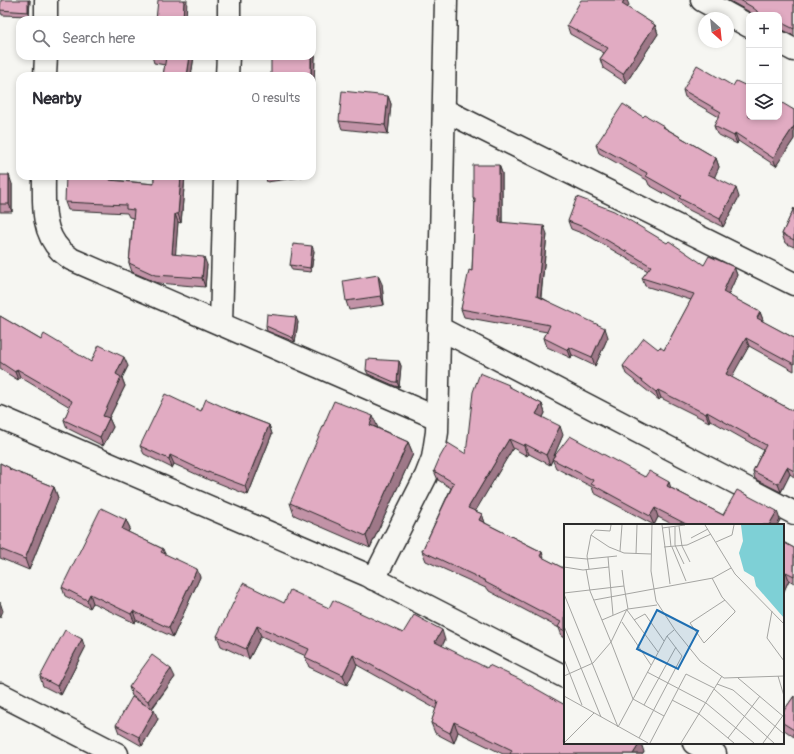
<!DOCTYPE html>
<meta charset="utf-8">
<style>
:root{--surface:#fff;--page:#f2f2f3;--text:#2b2b33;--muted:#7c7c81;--line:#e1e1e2}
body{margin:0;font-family:Pangolin,sans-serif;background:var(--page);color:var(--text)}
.controls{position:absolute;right:12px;top:12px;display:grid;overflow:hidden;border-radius:8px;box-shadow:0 2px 6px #0003}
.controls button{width:36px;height:36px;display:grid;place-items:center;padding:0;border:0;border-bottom:1px solid var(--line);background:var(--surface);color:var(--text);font:20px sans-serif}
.compass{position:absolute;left:698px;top:12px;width:36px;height:36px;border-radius:50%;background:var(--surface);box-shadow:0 2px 6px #0003;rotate:153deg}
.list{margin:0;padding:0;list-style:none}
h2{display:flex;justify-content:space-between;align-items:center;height:52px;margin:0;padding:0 16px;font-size:17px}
h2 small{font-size:13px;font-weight:400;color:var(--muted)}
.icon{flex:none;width:22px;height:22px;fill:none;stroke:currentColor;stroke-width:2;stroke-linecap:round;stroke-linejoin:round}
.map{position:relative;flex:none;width:794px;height:754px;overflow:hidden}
.search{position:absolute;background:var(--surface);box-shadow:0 2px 6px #0003;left:16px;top:16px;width:300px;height:44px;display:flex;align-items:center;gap:10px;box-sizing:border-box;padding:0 14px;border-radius:12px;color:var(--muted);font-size:15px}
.panel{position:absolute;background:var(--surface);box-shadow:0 2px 6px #0003;left:16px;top:72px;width:300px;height:108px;border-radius:12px}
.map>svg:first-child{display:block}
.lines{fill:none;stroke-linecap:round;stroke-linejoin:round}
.minor-casing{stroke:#2b2b2b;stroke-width:25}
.tertiary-casing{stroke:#2b2b2b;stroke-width:25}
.minor{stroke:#f6f6f2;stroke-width:22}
.tertiary{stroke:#f6f6f2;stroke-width:22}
.wall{fill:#c293a7;stroke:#2b2b2b}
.shaded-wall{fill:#9e7888;stroke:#2b2b2b}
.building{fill:#e1abc2;stroke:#2b2b2b}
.inset-road{fill:none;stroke:#a5a5a2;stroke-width:1}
.view{fill:#1f6fb2;fill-opacity:0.15;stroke:#1f6fb2;stroke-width:2}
.inset-edge{fill:none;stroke:#2b2b2b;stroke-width:2}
</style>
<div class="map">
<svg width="794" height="754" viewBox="0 0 794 754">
<rect width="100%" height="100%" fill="#f6f6f2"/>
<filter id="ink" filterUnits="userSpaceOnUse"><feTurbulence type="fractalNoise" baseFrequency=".025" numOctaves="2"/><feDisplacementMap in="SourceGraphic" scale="8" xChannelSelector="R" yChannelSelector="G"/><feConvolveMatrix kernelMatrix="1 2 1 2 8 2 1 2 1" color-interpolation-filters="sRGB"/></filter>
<g filter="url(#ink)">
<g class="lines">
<defs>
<path id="minor" d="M702 0 749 26
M46 20V0
M229 20V0
M779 42 794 50
M45 76 46 56
M227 76 228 56
M444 110 794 284
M44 176C44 202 41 231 61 251 64 254 68 256 71 259L437 418
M221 324 225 176
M439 328 794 513
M374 579 426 476 433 458 437 432 446 0
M0 694 117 754"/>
<path id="tertiary" d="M0 417 367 575 565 677
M694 743 715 754"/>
</defs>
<use href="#minor" class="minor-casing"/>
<use href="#tertiary" class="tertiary-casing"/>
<use href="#minor" class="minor"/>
<use href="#tertiary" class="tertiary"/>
</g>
<path class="wall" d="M30 0 29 16 2 15 0 10Z
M728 0H794V36L785 31 779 30V15H755Z
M629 5 627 8 655 25 658 34 626 83 603 68 600 59 604 53 570 34 567 25Z
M152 56H194L191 76H163L165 65 154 63Z
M315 56 314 87H312V76Z
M733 86 794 110V139L776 166 738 141 737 144 717 134 714 126 719 117 685 97 683 90Z
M388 96 391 104 388 134 342 129 339 121Z
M643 117 664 126 665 128 716 158 719 167 714 177 739 197 723 227 683 207 681 203 649 185 647 180 599 153 596 145Z
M499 165 502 173V222L547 234 541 297 608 337 595 366 572 355 571 358 547 347 544 338 547 332 464 317 461 309 472 271 475 204 473 198Z
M0 175 12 184V212H0Z
M154 176H185L181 223 178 222 175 254 207 265 205 287 158 283 132 272 129 263 133 218 129 217 127 213 68 210 65 202 113 180 154 184Z
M265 176H302V177L267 182Z
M794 208V247L785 243 782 234Z
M568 221 704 265 734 267 737 275 728 295 760 312 763 320 762 321 794 338V371L749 346 731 377 793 411 794 410V477L790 474 781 492 755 479 753 471 763 450 710 420 709 422 661 398 659 400 626 374 623 366 658 349 664 350 691 300 645 286 642 278 648 271 589 236 571 229Z
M314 251 311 272 292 270 290 265Z
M382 284 384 305 349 310 346 301Z
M0 316 41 340 91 362 128 366 122 378 125 386 109 418 113 427 103 446 67 428 64 420 70 407 20 377 18 380 0 369Z
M298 322 295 342 267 331 266 326Z
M399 361 401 366 399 387 395 386 368 374 366 370Z
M509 387 542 404 545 413 543 417 563 435 550 465 529 454 527 456 513 448 475 511 482 514 485 523 542 552 543 558 565 569V638L562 636 559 628 489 591 488 589 426 561 422 551 451 488 438 480 434 471 466 454Z
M230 410 269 425 272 434 248 495 211 480V481L174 464 172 468 144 454 140 446 201 411Z
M378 428 408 442 413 454 370 548 294 515 290 503Z
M552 459 645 477 671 488 723 515 780 520 777 525H674L658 517 654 525 594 493 592 487 556 468Z
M0 463 10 468 11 470 54 487 58 498 29 570 0 558Z
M126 520 130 528 128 532 163 549 165 554 200 577 173 637 136 620 135 623 93 603 90 608 65 596 62 587Z
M783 542 794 548V583L789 580 783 593Z
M284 603 329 608 403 633 445 640 442 646 644 752 643 754H503L458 732 454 743 435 733 431 723 436 709 357 665 347 685 309 667 305 657 306 656 261 636 249 659 221 646 217 636Z
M85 648 61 695 43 686 40 677Z
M175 677 152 709 158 719 142 746 119 733 116 725 144 704 132 696 129 687Z
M794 696V737L783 729V712Z"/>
<path class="shaded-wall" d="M28 0H30L29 16 28 12Z
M184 0H187L186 20H183Z
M624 0H627L629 5 625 12 622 4Z
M655 25 658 34 626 83 623 74Z
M312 49 315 56 314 87 312 80V76H311Z
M190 56H194L191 76H187Z
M388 96 391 104 388 134 385 125Z
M794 126V139L776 166 773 158Z
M735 133 738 141 737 144 734 136Z
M716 158 719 167 712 183 708 174Z
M499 165 502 173V230L499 222Z
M9 175 12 184V212L9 204Z
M110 176H112L113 180V188L110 180Z
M181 176H185L181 223 178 214Z
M736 188 739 197 723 227 720 219Z
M175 214 178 222 175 262 172 254Z
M544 226 547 234 540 304 537 296Z
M312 246 314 251 311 272 310 268Z
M204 257 207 265 205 287 202 278Z
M734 267 737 275 726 300 723 292Z
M378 275 382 284 384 305 381 296Z
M760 312 763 320 760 326 757 318Z
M296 317 298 322 295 342 293 338Z
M605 328 608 337 595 366 592 357Z
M746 338 749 346 729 382 726 374Z
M569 347 572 355 571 358 568 350Z
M124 357 128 366 122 378 125 386 106 424 103 416 116 374Z
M399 361 401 366 399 387 397 382Z
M17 369 20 377 18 380 15 372Z
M658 390 661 398 659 400 656 392Z
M542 404 545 413 540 423 536 414Z
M707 412 710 420 709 422 706 414Z
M373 416 378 428 370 425Z
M109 418 113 427 103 446 100 437Z
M269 425 272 434 248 495 245 486Z
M560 426 563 435 550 465 546 455Z
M509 439 513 448 472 517 468 508Z
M408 442 413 454 370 548 366 536Z
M525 444 529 454 527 456 524 446Z
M170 455 174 464 172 468 169 459Z
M787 467 790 474 781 492 778 484Z
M669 482 672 491 667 486Z
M54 487 58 498 29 570 25 559Z
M655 508 658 517 654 525 650 516Z
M777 511 780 520 777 525H769Z
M482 514 485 523 479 520Z
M126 520 130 528 125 538 122 529Z
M542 552 545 562 540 556Z
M197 569 200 577 173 637 169 628Z
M786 572 789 580 783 593V577Z
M90 594 93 603 90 608 87 600Z
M0 602 3 611 0 618Z
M133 611 136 620 135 623 131 614Z
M257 626 261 636 249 659 246 649Z
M442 630 445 640 439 652 435 642Z
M82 639 85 648 61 695 57 686Z
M353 655 357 665 347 685 343 675Z
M171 669 175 677 151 709 148 701Z
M154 710 158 719 142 746 139 737Z
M454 722 458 732 454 743 450 733Z
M640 743H641L644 752 643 754H633Z"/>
<path class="building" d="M1 0H28V12L0 10Z
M158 0H184L183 20H156Z
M581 0H624L622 4 655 25 623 74 600 59 608 48 567 25Z
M740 0H794V29L782 23 779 22V15H758L757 11 752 7Z
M158 56H190L187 76H163L166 57Z
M271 56H311V76H271Z
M697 65 733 86 736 81 749 87V117H779V101L794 110V126L773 158 735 133 734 136 714 126 721 112 683 90Z
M342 91 388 96 385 125 339 121Z
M623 104 643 117 645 115 664 126 663 127 716 158 708 174 736 188 720 219 679 198 681 196 646 176 647 173 596 145Z
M473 165H499V222L544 226 537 296 605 328 592 357 569 347 568 350 544 338 550 325 461 309 469 270 472 271 475 198H473Z
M0 175H9V204H0Z
M66 176H110V180L154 184V176H181L178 214H175L172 254 204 257 202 278 155 275 129 263 134 210 126 209V205L65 202Z
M577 197 614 211 667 243 669 241 704 265 709 256 734 267 723 292 760 312 757 318 794 338V364L746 338 726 374 793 411 794 410V471L787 467 778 484 753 471 766 445 707 412 706 414 658 390 656 392 623 366 644 338 658 349 660 347 664 350 694 294 642 278 651 266 586 228 568 221Z
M794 208V240L782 234Z
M293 244 312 246 310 268 290 265Z
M378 275 381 296 346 301 343 281Z
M267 314 296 317 293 338 266 326Z
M0 316 41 340 44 334 91 362 99 345 124 357 116 374 121 377 103 416 109 418 100 437 64 420 72 401 17 369 15 372 0 362Z
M367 359 399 361 397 382H394L366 370Z
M480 373 509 385 508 386 542 404 536 414 560 426 546 455 525 444 524 446 509 439 468 508 482 514 479 520 542 552 540 556 565 569V631L558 627 561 622 485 582 486 581 422 551 454 483 434 471 440 457 448 443 466 454 473 392Z
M165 394 201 411 206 399 230 410 269 425 245 486 208 472V473L170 455 169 459 140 446Z
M334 401 373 416 370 425 408 442 366 536 290 503Z
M570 436 645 477 649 471 669 482 667 486 723 515 737 490 777 511 769 525H688L655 508 650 516 591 484 593 480 552 459Z
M0 463 10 468 9 469 54 487 25 559 0 549Z
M101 508 126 520 122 529 163 549 161 552 197 569 169 628 133 611 131 614 90 594 87 600 62 587Z
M783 542 794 548V576L786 572 783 577Z
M243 583 284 603 290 590 329 608 333 600 403 633 414 615 442 630 435 642 487 668 489 665 519 679 565 705V743H640L633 754H510L512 750 454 722 450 733 431 723 438 702 353 655 343 675 305 657 309 649 257 626 246 649 217 636Z
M65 630 82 639 57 686 40 677Z
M152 655 171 669 148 701 129 687Z
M794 696V730L783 723V712Z
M132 697 154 710 139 737 116 725Z"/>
</g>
<g transform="translate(564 524)">
<rect width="220" height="220" fill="#f6f6f2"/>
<path d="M177 1H220V94L192 62 190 53 180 47 175 29 179 17Z" fill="#7ed0d6"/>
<path class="inset-road" d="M88 1 87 47 92 77 111 106 136 137 160 154 220 152M98 1 106 60M141 1 171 50 220 100M115 2 118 22 126 38M105 3 107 23M111 3V21L120 40M98 4 121 1M27 11 45 23 60 29 87 30M127 14 144 5M152 18 168 11 170 1M100 23 123 21 147 10M108 23 122 57M56 27 58 1M72 30 73 1M1 33 23 35 53 32M44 33 49 91M0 43 19 46 45 43M25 45 23 32 27 11 31 6 46 7 47 1M58 46 60 62M148 54 158 73 171 87V88L140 119 126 99 161 76M0 69 60 62 64 85M0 70 54 203 103 112 110 106M30 76 149 54 167 44M63 85 47 118 69 175 100 192M63 86 94 128M208 87 203 114 220 137M38 96 64 85 93 81M70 96 81 90 100 117M58 98 87 141M0 102 37 193M0 135 18 181M83 148 142 179 190 219M0 152 29 139 47 118 26 67 22 45M214 152 220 172M174 154 220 193M153 160 169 166 220 210M150 165 210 219M0 172 84 219M108 176 135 190 170 219M80 181 112 123M75 214 118 132 103 112M164 214 196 172M0 219 30 189M86 219 122 150 150 164M117 219 158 152M199 219 220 190"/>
<path class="view" d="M93 86 134 107 114 145 73 125Z"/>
<rect width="220" height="220" class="inset-edge"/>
</g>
</svg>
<div class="controls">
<button>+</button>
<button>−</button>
<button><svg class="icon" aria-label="layers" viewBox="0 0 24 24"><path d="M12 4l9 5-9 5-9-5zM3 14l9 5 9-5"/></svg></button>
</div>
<svg class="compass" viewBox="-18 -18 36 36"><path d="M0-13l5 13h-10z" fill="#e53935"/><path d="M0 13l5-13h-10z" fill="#7c7c81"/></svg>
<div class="search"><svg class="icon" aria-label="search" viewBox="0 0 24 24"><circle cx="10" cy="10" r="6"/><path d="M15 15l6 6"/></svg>Search here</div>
<section class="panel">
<h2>Nearby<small>0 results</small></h2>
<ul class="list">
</ul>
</section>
</div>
